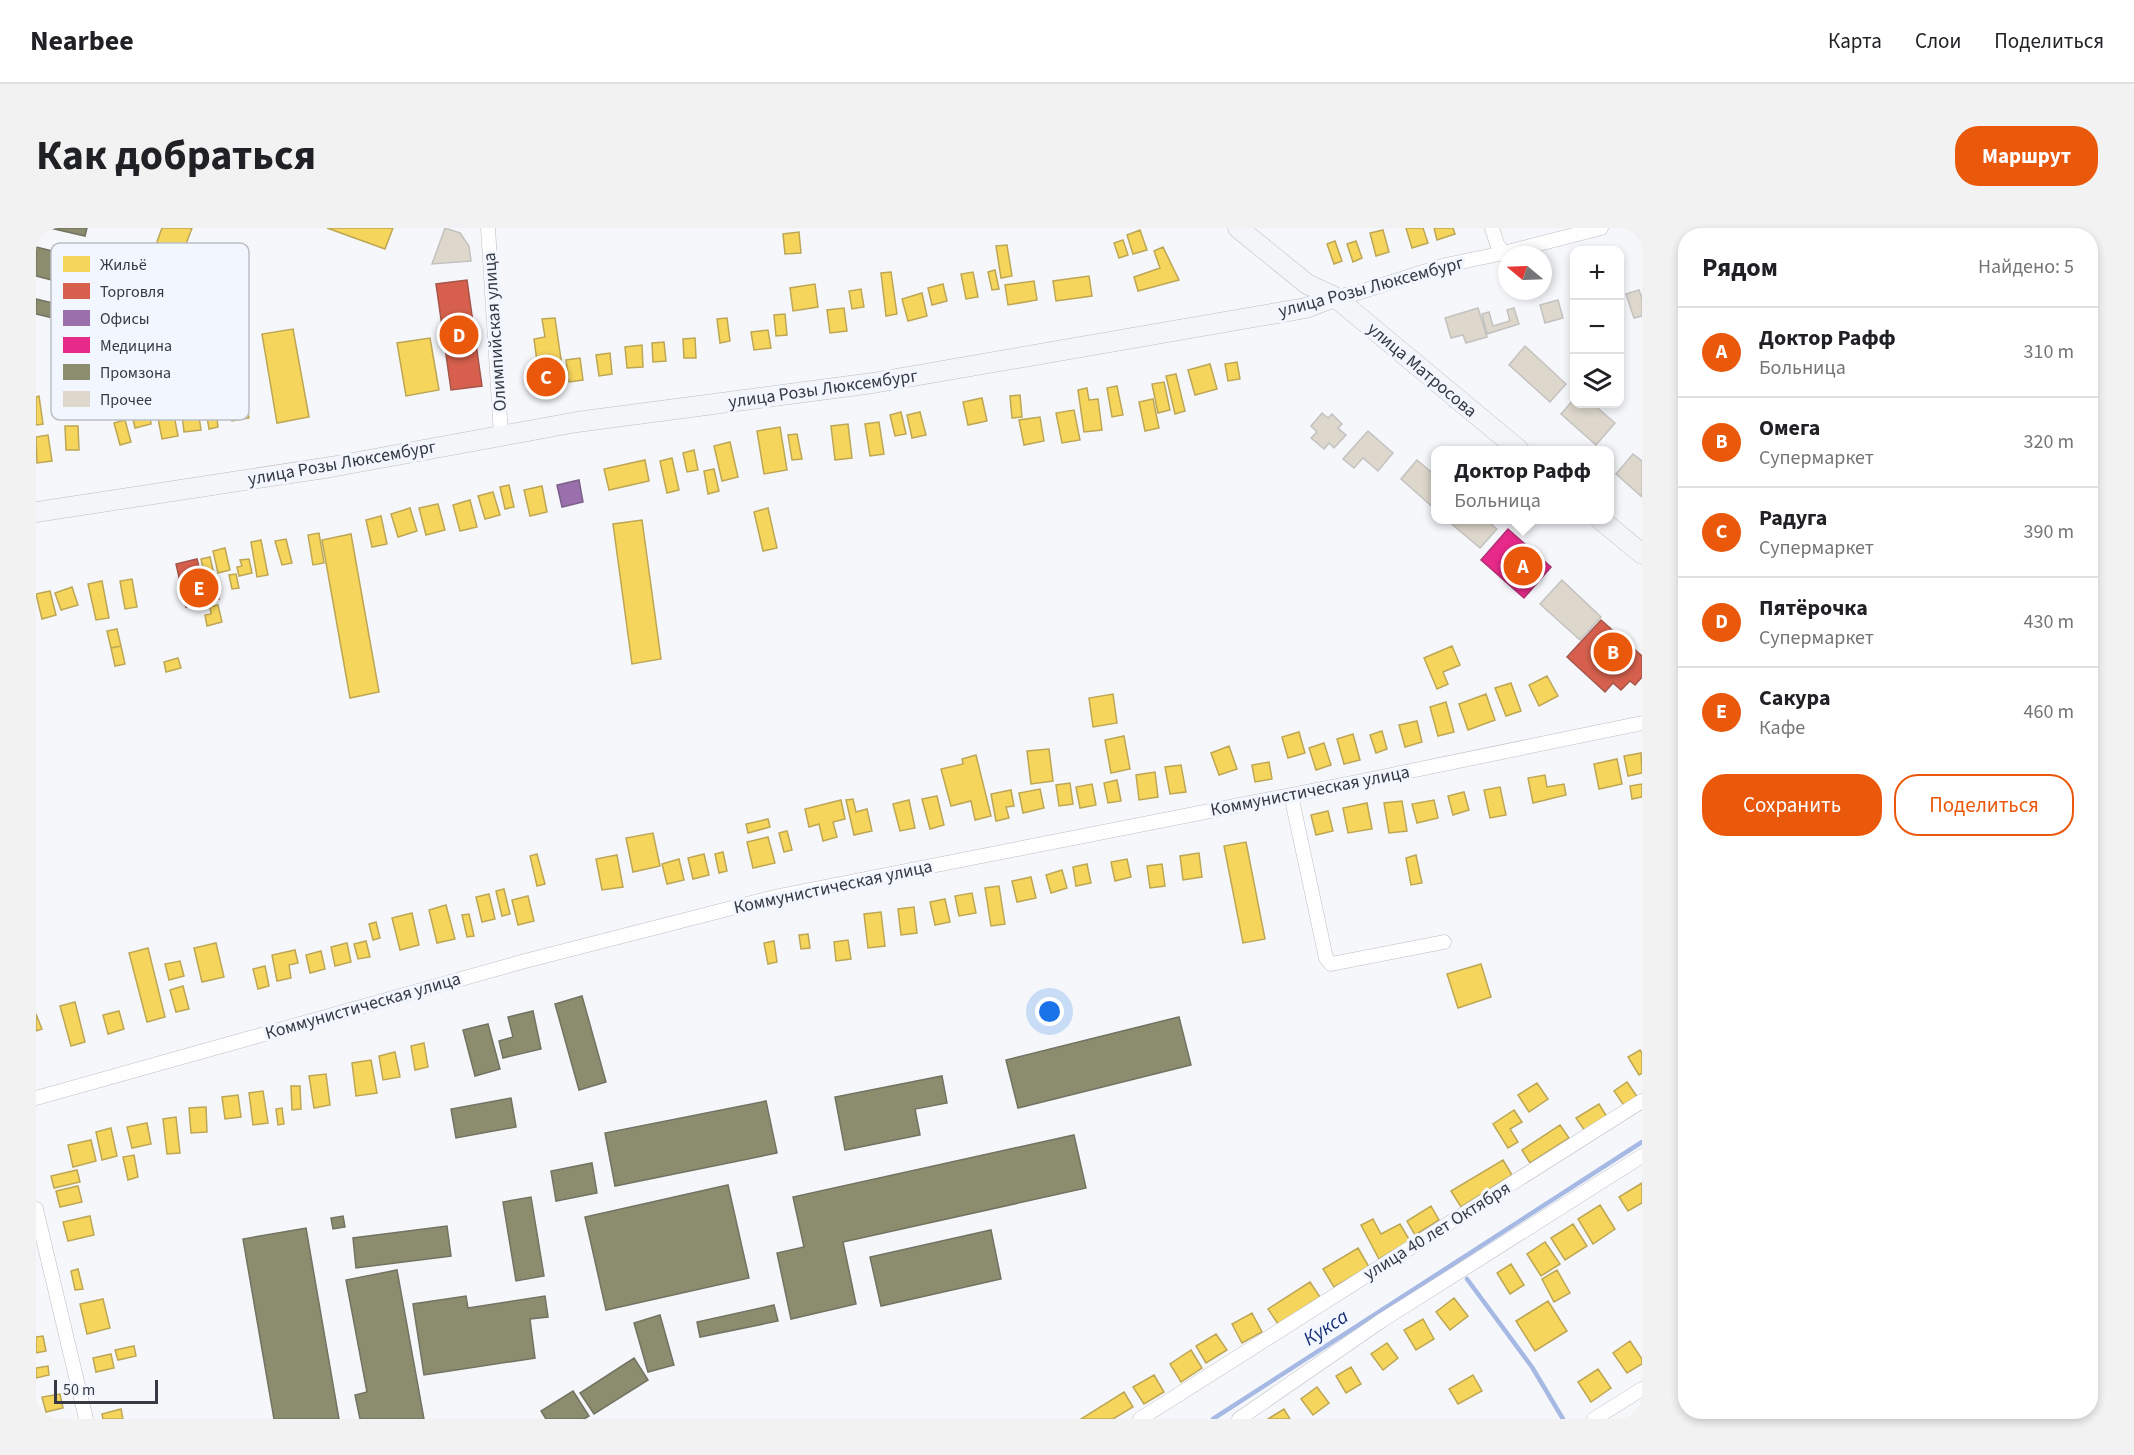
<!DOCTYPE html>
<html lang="ru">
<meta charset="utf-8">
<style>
:root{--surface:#fff;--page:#f2f2f2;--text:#202124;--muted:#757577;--line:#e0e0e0;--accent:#ea580c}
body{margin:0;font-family:"Source Sans 3",sans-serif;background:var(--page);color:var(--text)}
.controls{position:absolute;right:18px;top:18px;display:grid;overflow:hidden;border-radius:12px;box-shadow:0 3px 9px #0003}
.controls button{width:54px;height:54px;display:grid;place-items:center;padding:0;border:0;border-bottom:2px solid var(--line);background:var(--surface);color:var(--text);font:30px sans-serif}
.compass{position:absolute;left:1462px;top:18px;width:54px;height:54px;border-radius:50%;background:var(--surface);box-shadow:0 3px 9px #0003;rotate:289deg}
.scale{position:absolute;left:18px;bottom:15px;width:104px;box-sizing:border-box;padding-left:6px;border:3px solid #373a42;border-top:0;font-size:16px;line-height:21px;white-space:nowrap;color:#373a42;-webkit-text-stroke:4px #f2f6fe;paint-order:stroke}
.you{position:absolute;left:1014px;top:784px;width:21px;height:21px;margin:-15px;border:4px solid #fff;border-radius:50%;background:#1a73e8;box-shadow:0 0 0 9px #1a73e833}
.badge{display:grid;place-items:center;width:39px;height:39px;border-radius:50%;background:var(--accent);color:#fff;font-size:20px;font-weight:700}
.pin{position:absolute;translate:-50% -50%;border:3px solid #fff;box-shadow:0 2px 6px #0006}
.popup{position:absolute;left:1395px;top:218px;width:183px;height:78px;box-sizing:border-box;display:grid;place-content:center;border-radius:12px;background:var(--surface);filter:drop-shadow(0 2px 4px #0005);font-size:20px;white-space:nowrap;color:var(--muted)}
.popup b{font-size:22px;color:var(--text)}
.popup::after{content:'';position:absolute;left:50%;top:100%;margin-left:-12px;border:12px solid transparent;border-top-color:var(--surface)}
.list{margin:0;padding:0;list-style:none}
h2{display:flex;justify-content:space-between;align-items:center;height:78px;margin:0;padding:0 24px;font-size:26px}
h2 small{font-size:20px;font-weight:400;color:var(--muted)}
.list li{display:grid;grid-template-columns:39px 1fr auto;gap:18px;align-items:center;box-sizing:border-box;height:90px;padding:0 24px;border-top:2px solid var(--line)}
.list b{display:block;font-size:22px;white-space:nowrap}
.list p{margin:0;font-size:20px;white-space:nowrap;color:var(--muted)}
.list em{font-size:20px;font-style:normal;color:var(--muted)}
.actions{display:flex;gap:12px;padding:18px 24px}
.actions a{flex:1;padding:14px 0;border:2px solid var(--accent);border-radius:24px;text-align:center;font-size:21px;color:var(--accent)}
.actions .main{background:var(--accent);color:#fff}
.icon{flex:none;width:33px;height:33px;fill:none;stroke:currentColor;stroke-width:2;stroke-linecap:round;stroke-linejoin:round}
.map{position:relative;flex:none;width:1606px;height:1191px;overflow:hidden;border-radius:24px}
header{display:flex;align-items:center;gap:36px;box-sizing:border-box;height:84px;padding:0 30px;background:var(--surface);border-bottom:2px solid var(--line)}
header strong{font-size:28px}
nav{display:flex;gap:33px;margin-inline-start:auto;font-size:21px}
.intro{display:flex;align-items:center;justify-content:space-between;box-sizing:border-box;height:144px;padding:0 36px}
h1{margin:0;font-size:42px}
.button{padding:15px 27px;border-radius:24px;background:var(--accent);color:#fff;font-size:21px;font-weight:700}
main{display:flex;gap:36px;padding:0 36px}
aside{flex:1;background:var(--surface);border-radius:24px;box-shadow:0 3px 9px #0003}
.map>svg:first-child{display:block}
.homes{fill:#f6d55c;stroke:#bda654;stroke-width:1.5}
.shops{fill:#d6604d;stroke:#a6554a;stroke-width:1.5}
.offices{fill:#9970ab;stroke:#7c608c;stroke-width:1.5}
.health{fill:#e7298a;stroke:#b22e74;stroke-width:1.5}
.industry{fill:#8c8c6e;stroke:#727361;stroke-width:1.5}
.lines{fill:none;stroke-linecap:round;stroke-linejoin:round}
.stream{stroke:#a5b9e4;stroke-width:4.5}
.building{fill:#ddd7cc;stroke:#c3c2c0;stroke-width:1.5}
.street-casing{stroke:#bcbec4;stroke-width:15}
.secondary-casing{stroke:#bcbec4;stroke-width:21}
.street{stroke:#fefefe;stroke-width:14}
.secondary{stroke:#f3f5f8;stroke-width:20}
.labels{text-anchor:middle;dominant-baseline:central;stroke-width:6;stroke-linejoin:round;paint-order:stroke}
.street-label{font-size:18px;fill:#373a42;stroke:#f2f6fe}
.water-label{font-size:20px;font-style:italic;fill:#183177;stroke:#f2f6fe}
.key{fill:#f2f6fe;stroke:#babec6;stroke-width:1.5}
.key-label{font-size:16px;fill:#373a42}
</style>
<header>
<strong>Nearbee</strong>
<nav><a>Карта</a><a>Слои</a><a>Поделиться</a></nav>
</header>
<div class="intro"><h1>Как добраться</h1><a class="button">Маршрут</a></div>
<main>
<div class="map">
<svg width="1606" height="1191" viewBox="0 0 1606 1191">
<rect width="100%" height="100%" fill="#f5f7fb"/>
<path class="homes" d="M126 0H156L140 43 114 33Z
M291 0H357L349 21Z
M1370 0H1387L1392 15 1376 20Z
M1398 0H1417L1419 6 1401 12Z
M1104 2 1111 22 1097 26 1091 7Z
M1347 2 1353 24 1340 28 1334 5Z
M763 4 765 25 749 26 747 6Z
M1087 12 1092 27 1083 30 1078 15Z
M1299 13 1306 33 1298 36 1291 16Z
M1320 13 1326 30 1317 34 1311 16Z
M971 17 976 48 965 50 960 18Z
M1127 19 1143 52 1102 63 1098 49 1124 40 1118 23Z
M959 42 963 61 956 62 952 44Z
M855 44 861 86 850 88 845 45Z
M937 44 942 69 930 71 925 46Z
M1053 48 1056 68 1020 73 1017 53Z
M998 53 1001 72 972 77 969 57Z
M779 56 782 79 757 83 754 60Z
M907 56 911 73 896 77 892 60Z
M825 61 828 79 816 81 813 63Z
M886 65 891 88 872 93 866 71Z
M808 80 811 103 794 105 791 82Z
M749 86 751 107 740 108 738 87Z
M519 90 526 138 502 141 498 111 509 109 506 91Z
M691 90 694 113 684 115 681 91Z
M257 101 273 189 241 195 226 106Z
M732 102 735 120 718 122 715 104Z
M394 110 403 162 370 168 361 115Z
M659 110 660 130H648L647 111Z
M628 114 630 133 617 134 616 115Z
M606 117 607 139 591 140 589 119Z
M574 125 576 146 563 148 560 127Z
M544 130 547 152 533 154 530 132Z
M1201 134 1204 151 1192 153 1189 136Z
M1174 136 1181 161 1159 167 1152 142Z
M184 137 186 149 174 151 175 160 167 162 163 140Z
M1140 146 1149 183 1139 186 1130 148Z
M1128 154 1134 182 1122 185 1116 156Z
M1081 158 1087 187 1076 189 1071 160Z
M134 159 135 165 117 168 116 162Z
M1051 160 1053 172 1062 171 1066 202 1048 204 1042 162Z
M209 165 213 190 196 193 192 167Z
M984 167 986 189 976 190 974 168Z
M3 168 7 196 0 197V169Z
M946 170 951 193 932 197 927 174Z
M1117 171 1123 200 1109 203 1103 174Z
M161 175 165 202 148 204 145 177Z
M179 175 182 199 173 201 169 177Z
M136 177 142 208 126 211 120 180Z
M1038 182 1044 212 1026 215 1020 185Z
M865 184 870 206 859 208 854 187Z
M884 184 890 207 876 210 871 187Z
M114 188 115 196 99 200 97 191Z
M1004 189 1008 213 988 217 983 192Z
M89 192 95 214 84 217 78 195Z
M843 194 848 226 834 228 829 196Z
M812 196 816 230 799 232 795 198Z
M29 198H42L43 222H30Z
M744 199 751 242 728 246 721 203Z
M761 206 766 231 756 232 752 207Z
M12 207 16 233 1 235 0 209Z
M694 214 702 249 686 253 678 218Z
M658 222 662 242 651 244 647 225Z
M636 230 643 262 631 265 624 233Z
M609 232 613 253 573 262 568 241Z
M678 241 683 263 672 266 668 243Z
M473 257 478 279 469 281 464 259Z
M506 258 511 284 494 288 488 262Z
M457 264 464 287 449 291 442 268Z
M434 272 441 299 424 303 417 277Z
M402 276 409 302 390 307 383 280Z
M374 280 381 303 362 309 355 286Z
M732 280 741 320 727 323 718 284Z
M345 288 351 316 336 319 330 292Z
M606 292 625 431 596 436 577 296Z
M283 305 288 335 277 337 272 307Z
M315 306 343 464 314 470 286 312Z
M250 311 256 335 246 337 239 313Z
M225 312 232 347 221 349 215 314Z
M189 320 194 342 182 345 177 323Z
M174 329 177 342 168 344 165 331Z
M213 331 216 345 203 348 201 339 206 338 204 332Z
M200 346 203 360 196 361 193 347Z
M96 351 101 379 89 381 84 353Z
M66 353 73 390 60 392 52 356Z
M36 359 42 377 25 382 19 365Z
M14 363 20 387 6 391 0 366Z
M182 377 186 394 171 398 169 387 175 386 174 379Z
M81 401 85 418 75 420 71 403Z
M85 418 89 436 79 438 75 420Z
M1416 418 1424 437 1407 444 1412 456 1401 461 1388 430Z
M142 430 145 440 130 444 128 434Z
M1511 448 1522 468 1503 478 1493 457Z
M1475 455 1485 483 1470 488 1459 460Z
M1077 466 1081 495 1057 499 1053 470Z
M1450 466 1459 492 1432 502 1423 476Z
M1410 474 1418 504 1402 508 1394 479Z
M1381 493 1386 514 1369 519 1363 497Z
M1346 503 1351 521 1340 525 1334 507Z
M1263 504 1269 525 1252 530 1246 509Z
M1317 506 1324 532 1308 536 1301 511Z
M1088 508 1094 541 1075 545 1069 512Z
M1288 515 1295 537 1280 542 1273 520Z
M1193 518 1201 541 1183 547 1175 525Z
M1013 521 1017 553 995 556 991 523Z
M1605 525 1606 545 1592 548 1588 528Z
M940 527 955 588 939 592 935 573 915 578 905 541 927 536 926 531Z
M1581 531 1586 556 1563 561 1558 536Z
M1233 534 1236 551 1219 554 1216 537Z
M1145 537 1150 564 1134 566 1129 539Z
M1119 544 1122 569 1103 572 1100 547Z
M1509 547 1511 559 1528 556 1530 567 1497 575 1492 550Z
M1081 552 1085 573 1072 575 1068 555Z
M1034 555 1037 576 1023 578 1020 557Z
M1056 556 1060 577 1044 580 1040 559Z
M1606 556V569L1596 571 1594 558Z
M1464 559 1470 587 1454 590 1448 562Z
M1004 561 1008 580 987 585 983 565Z
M975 562 978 578 970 579 973 590 960 593 955 566Z
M1428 564 1433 582 1417 587 1412 568Z
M901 568 908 597 894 601 886 571Z
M817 571 820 584 831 581 836 603 818 607 810 572Z
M805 572 809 591 797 594 801 609 787 613 783 596 773 599 769 581Z
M873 572 879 600 864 603 857 576Z
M1398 572 1402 590 1381 595 1376 576Z
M1366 573 1371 603 1353 605 1348 575Z
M1331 575 1336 601 1312 605 1307 580Z
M1292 583 1297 603 1280 607 1275 587Z
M732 591 734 599 712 605 710 596Z
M751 603 756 622 748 624 743 605Z
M617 605 624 638 597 644 590 610Z
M732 609 739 635 717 640 711 614Z
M1210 614 1229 711 1207 715 1188 618Z
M687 624 691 643 683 645 679 626Z
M1163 625 1166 649 1147 652 1144 628Z
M501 626 509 656 501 658 494 628Z
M668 626 673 647 657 651 652 630Z
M581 627 587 659 566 662 560 631Z
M1380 627 1386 655 1375 657 1370 630Z
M643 631 648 652 631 656 626 636Z
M1091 631 1095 649 1079 653 1075 634Z
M1051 636 1055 655 1040 658 1037 639Z
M1126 636 1129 658 1114 660 1111 638Z
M1026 642 1031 660 1015 665 1010 647Z
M995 649 1000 670 981 674 976 653Z
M963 658 969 696 955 698 949 660Z
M468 661 474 686 466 688 460 663Z
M936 665 940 685 923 688 919 668Z
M453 666 459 691 446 694 440 669Z
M492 668 498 693 482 697 476 672Z
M909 671 914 694 899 697 894 674Z
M410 677 419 711 401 715 393 682Z
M878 679 881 705 865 707 862 681Z
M845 684 849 718 832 720 828 686Z
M376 685 383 717 364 722 356 690Z
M433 686 438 708 431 709 426 687Z
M340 694 344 710 337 712 333 696Z
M772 706 774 720 765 721 763 707Z
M812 712 815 731 800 733 798 714Z
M330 713 334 729 322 731 318 716Z
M738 713 741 734 732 736 728 715Z
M180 715 188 749 166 754 158 720Z
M311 715 315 734 299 738 295 719Z
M112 720 129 789 111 794 93 725Z
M259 722 262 735 253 737 255 750 241 753 236 727Z
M285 723 289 741 274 745 270 727Z
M144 733 148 748 133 752 129 736Z
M1445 736 1455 769 1422 780 1411 746Z
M229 738 233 758 222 761 217 741Z
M147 758 153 781 140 784 134 762Z
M39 774 49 814 35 818 24 778Z
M83 783 88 801 72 806 67 787Z
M0 786 6 801 0 803Z
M388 815 392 839 379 842 375 818Z
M1604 822 1606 825V845L1603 847 1592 829Z
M359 824 364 849 347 852 343 828Z
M335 832 341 865 320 868 316 835Z
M290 846 294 877 278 880 273 848Z
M1591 854 1602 870 1589 879 1578 863Z
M1501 855 1512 871 1493 884 1482 867Z
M255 858H264L265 881 256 882Z
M227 863 232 895 217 897 213 865Z
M202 867 205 889 189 891 186 869Z
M1563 876 1571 889 1549 903 1540 890Z
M170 879 171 904 155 905 153 880Z
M246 880 248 896 242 897 240 881Z
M1478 882 1486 894 1474 901 1482 914 1472 920 1457 896Z
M140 889 144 925 131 926 127 891Z
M111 895 115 916 96 920 91 899Z
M1524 897 1533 910 1494 935 1486 922Z
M75 900 81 928 66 932 60 904Z
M55 912 60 933 37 939 32 917Z
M98 927 102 949 92 952 87 929Z
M1467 932 1476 947 1425 979 1415 963Z
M41 942 44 954 18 960 15 948Z
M1606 955V975L1592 983 1583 969Z
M42 958 46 974 24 979 20 963Z
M1564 977 1579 1001 1557 1016 1542 991Z
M1395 978 1403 992 1379 1007 1371 993Z
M54 988 58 1007 32 1013 27 994Z
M1337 991 1345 1006 1364 996 1374 1013 1343 1031 1325 997Z
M1537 996 1551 1018 1529 1032 1515 1010Z
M1509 1014 1524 1036 1505 1048 1491 1026Z
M1322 1020 1333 1039 1298 1059 1287 1041Z
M1475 1036 1488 1057 1474 1066 1461 1045Z
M42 1041 47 1061 39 1062 35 1043Z
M1521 1042 1534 1065 1518 1074 1506 1051Z
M1274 1054 1284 1069 1242 1096 1232 1081Z
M1418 1070 1432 1088 1414 1102 1400 1084Z
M67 1071 74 1100 51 1106 44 1076Z
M1512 1073 1531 1103 1499 1123 1480 1093Z
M1216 1085 1226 1104 1206 1115 1196 1096Z
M1387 1091 1398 1111 1380 1122 1368 1102Z
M1180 1106 1191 1122 1170 1135 1160 1118Z
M7 1108 10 1123 0 1125V1109Z
M1594 1113 1606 1131V1136L1591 1145 1577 1125Z
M1351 1115 1362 1130 1347 1142 1335 1126Z
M98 1118 100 1128 82 1132 79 1122Z
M1155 1122 1166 1140 1145 1154 1134 1136Z
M75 1126 78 1140 60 1144 57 1130Z
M12 1138 13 1147 0 1150V1140Z
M1315 1139 1325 1156 1310 1165 1300 1148Z
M1562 1141 1575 1160 1555 1174 1542 1154Z
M1118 1147 1128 1164 1108 1176 1097 1159Z
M1437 1147 1446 1163 1422 1176 1413 1161Z
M1281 1159 1293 1175 1277 1187 1265 1171Z
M1088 1164 1097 1179 1077 1191H1045Z
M24 1166 27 1180 10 1184 6 1169Z
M85 1181 87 1191H67L66 1186Z
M1248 1181 1254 1191H1232Z"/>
<path class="shops" d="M431 52 446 158 415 162 400 56Z
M526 138 528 155 495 160 493 143Z
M161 331 166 350 177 347 183 371 150 379 140 336Z
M1565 392 1606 428V449L1599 457 1594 453 1585 462 1577 455 1569 464 1531 429Z"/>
<path class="offices" d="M543 252 547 274 526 279 521 257Z"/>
<path class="health" d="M1472 301 1515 339 1488 370 1445 332Z"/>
<path class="industry" d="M14 0H51L49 8Z
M0 19 41 29 35 57 0 48Z
M0 71 38 80 34 94 0 86Z
M546 768 570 854 543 862 519 776Z
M497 783 505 821 467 830 463 813 477 809 472 789Z
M1143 789 1155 837 982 880 970 832Z
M452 796 464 841 439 848 427 802Z
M906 848 911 875 879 881 884 907 809 922 799 869Z
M475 870 480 899 420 910 415 881Z
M730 873 741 925 579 958 569 905Z
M1038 907 1050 960 807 1014 820 1076 755 1091 741 1025 768 1019 757 969Z
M556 935 561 965 520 973 515 943Z
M692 957 713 1050 570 1082 549 989Z
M495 969 508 1048 480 1053 467 974Z
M307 988 309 999 297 1001 295 990Z
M411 998 415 1028 320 1040 317 1010Z
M270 1000 303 1191H238L207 1011Z
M955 1002 965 1051 845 1078 834 1029Z
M361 1042 388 1191H324L319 1167 331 1164 310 1052Z
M430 1068 432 1080 509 1068 512 1089 494 1091 499 1130 388 1147 377 1076Z
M738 1077 742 1093 664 1109 661 1094Z
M624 1087 638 1137 612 1144 598 1095Z
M598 1130 612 1152 558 1186 544 1165Z
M537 1163 553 1188 548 1191H510L505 1183Z"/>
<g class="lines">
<path class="stream" d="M1431 1051 1496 1139 1527 1191
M1177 1191 1606 914"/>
</g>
<path class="building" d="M409 0 424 5 433 18 435 33 396 36Z
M1603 62 1606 70V88L1598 90 1590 66Z
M1522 72 1527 90 1509 95 1504 77Z
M1442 80 1451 109 1430 115 1427 107 1415 110 1409 90Z
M1478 80 1483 96 1451 106 1446 86 1453 84 1457 98 1474 93 1471 82Z
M1489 118 1530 156 1514 174 1473 137Z
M1538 171V176H1557L1579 195 1560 217 1525 186Z
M1286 185 1292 190 1296 186 1306 196 1302 200 1310 207 1298 220 1293 215 1288 221 1275 210 1281 204 1275 198Z
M1332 203 1357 225 1342 243 1327 230 1318 240 1307 231Z
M1597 226 1606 233V269L1580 246Z
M1381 232 1400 248V282L1365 251Z
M1411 292H1450L1461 301 1444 320Z
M1526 352 1565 389 1544 412 1504 376Z"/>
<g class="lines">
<defs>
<path id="street" d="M452 0 465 207
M1456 0 1461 16 1468 25
M1299 69 1321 65 1410 37 1468 25 1565 0
M1255 567 1290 730 1295 736 1408 714
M0 870 489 733 743 668 1326 553 1606 495
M0 981 50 1191
M1104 1191 1606 873
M1203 1191 1345 1093 1606 928
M1558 1191 1606 1161"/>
<path id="secondary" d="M1202 0 1271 56 1299 69 1483 222
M0 284 295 239 541 194 837 155 1270 80 1299 69
M1565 292 1606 326"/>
</defs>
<use href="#street" class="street-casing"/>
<use href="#secondary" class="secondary-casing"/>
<use href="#street" class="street"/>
<use href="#secondary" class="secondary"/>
</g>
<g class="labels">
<g class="street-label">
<text transform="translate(1335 59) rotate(-15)">улица Розы Люксембург</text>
<text transform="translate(459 104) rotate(-94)">Олимпийская улица</text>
<text transform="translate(1386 142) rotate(40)">улица Матросова</text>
<text transform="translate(787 161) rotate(-8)">улица Розы Люксембург</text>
<text transform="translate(306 235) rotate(-10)">улица Розы Люксембург</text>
<text transform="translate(1274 563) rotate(-11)">Коммунистическая улица</text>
<text transform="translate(797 659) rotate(-12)">Коммунистическая улица</text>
<text transform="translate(327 778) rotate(-16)">Коммунистическая улица</text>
<text transform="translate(1401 1003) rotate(-32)">улица 40 лет Октября</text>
</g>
<g class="water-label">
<text transform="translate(1290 1100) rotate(-33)">Кукса</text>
</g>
</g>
<rect x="15" y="15" width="198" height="177" rx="9" class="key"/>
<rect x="27" y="28" width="27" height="16" fill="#f6d55c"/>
<rect x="27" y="55" width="27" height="16" fill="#d6604d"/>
<rect x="27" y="82" width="27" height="16" fill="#9970ab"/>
<rect x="27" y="109" width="27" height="16" fill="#e7298a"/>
<rect x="27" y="136" width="27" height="16" fill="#8c8c6e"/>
<rect x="27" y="163" width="27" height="16" fill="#ddd7cc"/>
<g class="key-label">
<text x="64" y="42">Жильё</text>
<text x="64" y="69">Торговля</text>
<text x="64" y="96">Офисы</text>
<text x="64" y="123">Медицина</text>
<text x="64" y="150">Промзона</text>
<text x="64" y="177">Прочее</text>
</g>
</svg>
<div class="controls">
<button>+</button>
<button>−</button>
<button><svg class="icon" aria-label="layers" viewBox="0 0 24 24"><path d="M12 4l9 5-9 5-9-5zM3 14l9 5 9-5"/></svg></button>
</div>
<svg class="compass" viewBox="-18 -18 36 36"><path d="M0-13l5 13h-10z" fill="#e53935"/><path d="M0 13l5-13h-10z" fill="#757577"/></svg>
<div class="scale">50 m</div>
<div class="you"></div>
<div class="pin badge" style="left:1487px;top:338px">A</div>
<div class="popup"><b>Доктор Рафф</b>Больница</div>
<div class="pin badge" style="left:1577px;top:424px">B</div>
<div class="pin badge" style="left:510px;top:149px">C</div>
<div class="pin badge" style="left:423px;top:107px">D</div>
<div class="pin badge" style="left:163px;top:360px">E</div>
</div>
<aside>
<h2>Рядом<small>Найдено: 5</small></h2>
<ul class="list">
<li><span class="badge">A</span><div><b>Доктор Рафф</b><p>Больница</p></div><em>310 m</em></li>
<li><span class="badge">B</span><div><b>Омега</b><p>Супермаркет</p></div><em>320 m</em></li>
<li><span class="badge">C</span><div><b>Радуга</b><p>Супермаркет</p></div><em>390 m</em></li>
<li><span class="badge">D</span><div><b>Пятёрочка</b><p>Супермаркет</p></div><em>430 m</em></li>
<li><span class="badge">E</span><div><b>Сакура</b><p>Кафе</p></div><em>460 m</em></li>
</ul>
<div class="actions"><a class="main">Сохранить</a><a>Поделиться</a></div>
</aside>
</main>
